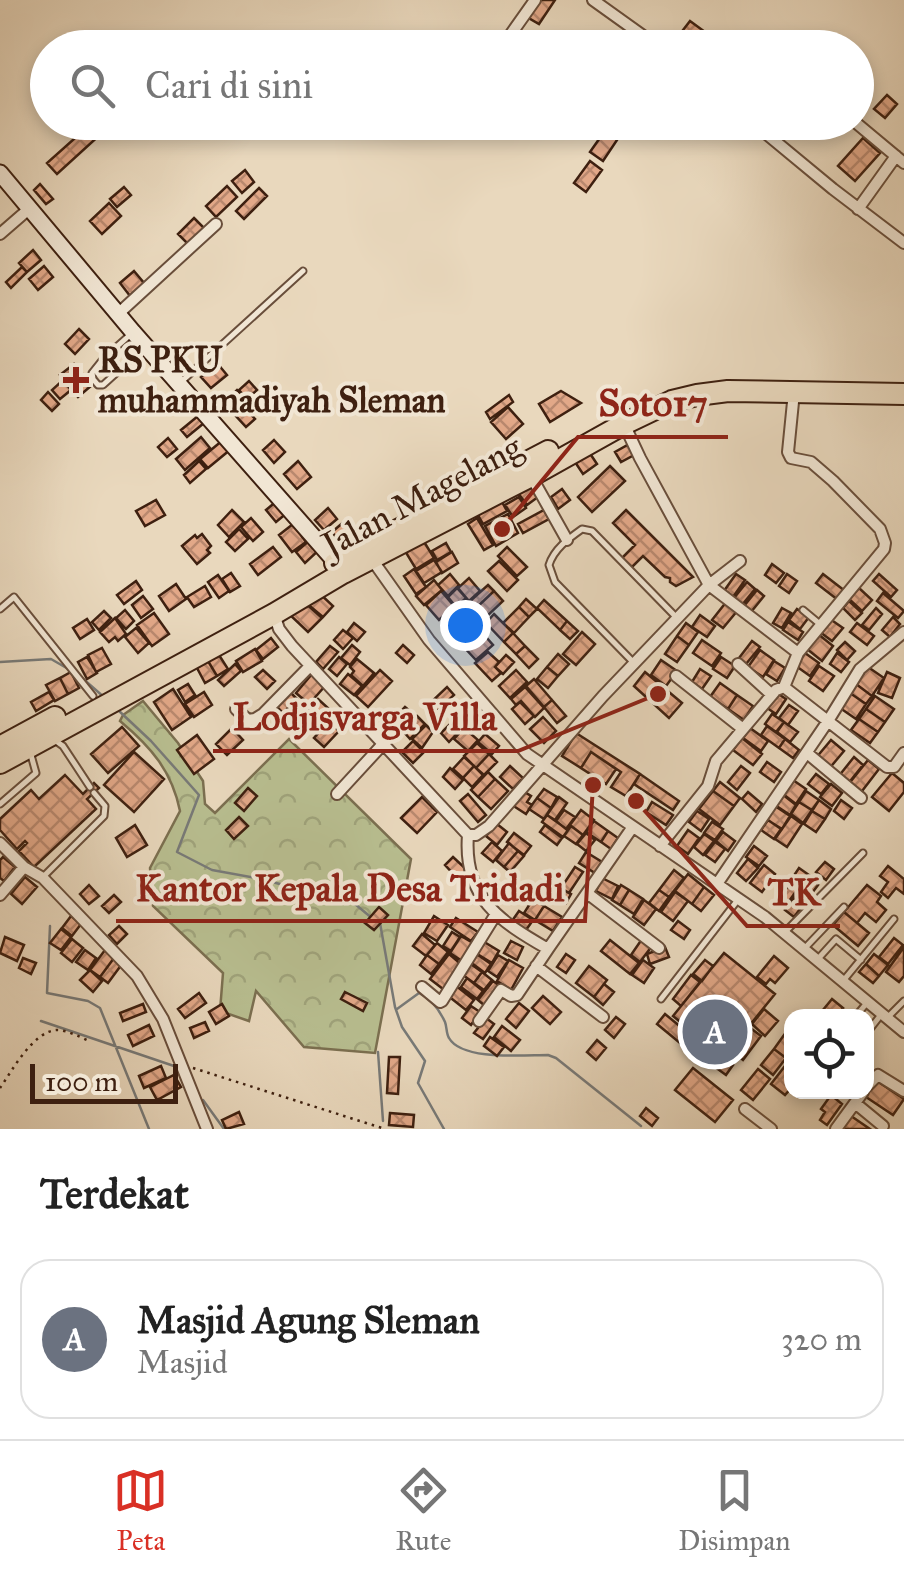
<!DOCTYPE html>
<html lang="id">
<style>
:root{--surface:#fff;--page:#f2f2f2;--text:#222;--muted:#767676;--line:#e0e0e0;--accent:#d93025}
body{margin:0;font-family:"IM FELL Great Primer",serif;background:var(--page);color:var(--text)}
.controls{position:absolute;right:30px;bottom:30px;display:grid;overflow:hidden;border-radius:20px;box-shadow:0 5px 15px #0003}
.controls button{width:90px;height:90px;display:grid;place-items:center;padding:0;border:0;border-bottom:2px solid var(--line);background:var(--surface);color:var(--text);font:50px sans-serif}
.scale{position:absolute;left:30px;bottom:25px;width:148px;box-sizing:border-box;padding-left:10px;border:5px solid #3e2010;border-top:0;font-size:28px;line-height:35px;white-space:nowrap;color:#3e2010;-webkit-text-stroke:8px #f1e6d4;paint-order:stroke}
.you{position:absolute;left:465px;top:625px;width:35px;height:35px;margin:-25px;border:8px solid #fff;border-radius:50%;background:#1a73e8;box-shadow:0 0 0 15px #1a73e833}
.badge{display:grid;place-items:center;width:65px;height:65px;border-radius:50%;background:var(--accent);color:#fff;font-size:32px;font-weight:700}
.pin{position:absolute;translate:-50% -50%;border:5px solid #fff;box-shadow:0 2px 10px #0006}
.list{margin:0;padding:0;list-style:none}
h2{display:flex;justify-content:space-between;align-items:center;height:130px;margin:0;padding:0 40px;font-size:42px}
h2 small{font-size:32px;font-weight:400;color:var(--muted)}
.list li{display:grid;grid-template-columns:65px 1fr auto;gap:30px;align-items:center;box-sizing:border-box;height:160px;margin:0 20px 20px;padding:0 20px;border:2px solid var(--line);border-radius:30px}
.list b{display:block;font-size:38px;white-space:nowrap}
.list p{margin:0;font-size:32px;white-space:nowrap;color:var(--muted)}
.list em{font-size:32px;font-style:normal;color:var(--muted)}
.icon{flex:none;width:55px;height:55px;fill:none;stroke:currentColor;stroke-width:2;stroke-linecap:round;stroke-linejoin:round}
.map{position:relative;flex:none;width:904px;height:1129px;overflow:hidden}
.search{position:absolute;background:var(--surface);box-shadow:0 5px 15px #0003;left:30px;right:30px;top:30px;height:110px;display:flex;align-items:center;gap:25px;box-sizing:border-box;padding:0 35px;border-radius:55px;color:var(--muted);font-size:38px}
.sheet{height:310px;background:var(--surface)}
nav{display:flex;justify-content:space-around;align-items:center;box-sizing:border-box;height:140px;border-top:2px solid var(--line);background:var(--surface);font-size:28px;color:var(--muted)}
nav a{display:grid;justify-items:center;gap:5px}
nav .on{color:var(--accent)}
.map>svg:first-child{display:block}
.forest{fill:url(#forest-crowns);stroke:#7b6f50;stroke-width:2.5}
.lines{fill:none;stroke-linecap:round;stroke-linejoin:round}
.stream{stroke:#787a78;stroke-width:2.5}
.building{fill:url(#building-cross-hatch);stroke:#3e2010;stroke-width:2.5}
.lane-casing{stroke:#694e3b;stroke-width:9}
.street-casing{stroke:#694e3b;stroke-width:14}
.secondary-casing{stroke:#3e2010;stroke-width:19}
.highway-casing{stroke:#3e2010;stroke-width:24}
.path{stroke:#3e2010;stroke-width:2.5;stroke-dasharray:2.5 5;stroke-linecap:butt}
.lane{stroke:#f1e6d4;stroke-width:5}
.street{stroke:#f1e6d4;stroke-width:10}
.secondary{stroke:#f1e6d4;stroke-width:15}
.highway{stroke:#e9d8bd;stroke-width:20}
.poi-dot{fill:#8f2418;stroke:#f1e6d4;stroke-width:4}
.labels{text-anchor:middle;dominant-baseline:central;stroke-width:8;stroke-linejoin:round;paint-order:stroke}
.poi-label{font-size:35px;font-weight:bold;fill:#3e2010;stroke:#f1e6d4;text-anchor:start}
.street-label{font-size:35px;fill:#3e2010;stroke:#f1e6d4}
.leader{fill:none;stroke:#8f2418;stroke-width:4}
.callout-dot{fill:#8f2418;stroke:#f1e6d4;stroke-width:4}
.callout-label{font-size:38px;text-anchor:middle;font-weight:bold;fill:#8f2418;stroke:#f1e6d4;stroke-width:8;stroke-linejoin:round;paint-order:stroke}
</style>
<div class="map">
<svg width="904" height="1129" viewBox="0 0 904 1129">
<defs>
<pattern id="forest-crowns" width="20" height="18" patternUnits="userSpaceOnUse" patternTransform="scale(2.5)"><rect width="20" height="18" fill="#b8be90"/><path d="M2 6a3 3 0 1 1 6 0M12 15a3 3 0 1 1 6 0" fill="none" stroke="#9fa37b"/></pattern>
<pattern id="building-cross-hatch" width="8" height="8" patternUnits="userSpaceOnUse" patternTransform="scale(2.5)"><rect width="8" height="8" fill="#e2a888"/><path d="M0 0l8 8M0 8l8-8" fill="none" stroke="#b9886e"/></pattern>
</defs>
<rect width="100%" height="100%" fill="#e9d8bd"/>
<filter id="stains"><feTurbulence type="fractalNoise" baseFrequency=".002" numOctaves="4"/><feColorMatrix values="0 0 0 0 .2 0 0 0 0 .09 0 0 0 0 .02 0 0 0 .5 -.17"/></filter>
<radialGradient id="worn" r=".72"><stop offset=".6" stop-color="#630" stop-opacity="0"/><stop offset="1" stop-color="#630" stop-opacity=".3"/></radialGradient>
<path class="forest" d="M143 701 178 743 203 781 205 804 215 813 289 739 411 859 375 1053 304 1047 256 991 249 1021 220 1011 223 973 153 906 150 868 180 811C172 771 151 747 120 721L123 715Z"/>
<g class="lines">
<path class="stream" d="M0 662 51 659 70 670
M81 677 105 698
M118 710 151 741 199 795 177 852 212 870 261 879 355 904 373 919
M380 923 395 1007 402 1027 425 1061 418 1083 444 1129
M50 926 47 993 88 1001 100 1008 149 1129
M397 1009 419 993C431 999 439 1009 445 1022 447 1027 446 1033 449 1038 462 1061 524 1055 548 1055L556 1058 641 1126
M41 1021 174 1066 177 1069
M378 1052 383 1121
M203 1100 224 1129"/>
</g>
<path class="building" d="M539 0H555L539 24 527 17Z
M690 21 705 32 693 48H679L673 43Z
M887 95 897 104 885 118 874 109Z
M93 122H114L57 174 47 163Z
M611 122H629L603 161 590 152Z
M863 138 880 153 855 181 838 166Z
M590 161 602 170 586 192 574 183Z
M245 170 254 182 242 193 232 181Z
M40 184 53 199 46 204 34 190Z
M227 186 237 197 216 217 206 206Z
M124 187 131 195 117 207 110 199Z
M259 188 267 196 244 219 236 211Z
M109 203 121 216 102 234 90 221Z
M194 218 205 229 189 245 178 234Z
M33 250 41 260 27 272 19 263Z
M44 266 53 277 38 290 29 279Z
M22 267 27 272 11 288 6 282Z
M134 271 144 283 130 296 120 283Z
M79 329 89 339 75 354 65 344Z
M217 363 227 375 211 388 201 377Z
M74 364 92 385 78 397 60 375Z
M63 380 71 390 60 399 52 390Z
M249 381 257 390 247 399 239 390Z
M237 390 246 400 232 413 223 404Z
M561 391 581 403 550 422 539 404Z
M48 392 59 404 52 411 41 400Z
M509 395 513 402 490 419 486 412Z
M244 407 255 419 246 427 235 415Z
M508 407 523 424 506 439 491 422Z
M198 416 204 423 187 437 181 430Z
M201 437 210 448 185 470 176 459Z
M168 438 177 449 167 457 158 447Z
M223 440 231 449 208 468 200 459Z
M274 440 285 452 274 463 263 450Z
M631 443 636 454 621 462 615 452Z
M587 449 597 464 583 474 573 459Z
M199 461 206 469 190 483 184 475Z
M298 461 311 477 297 489 284 474Z
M610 466 625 481 592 512 578 497Z
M530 485 538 497 527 505 518 493Z
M562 489 570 500 558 509 551 497Z
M519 497 526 508 513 517 505 505Z
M156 500 165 515 145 526 136 511Z
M278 500 288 512 276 522 266 510Z
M502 502 507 511 483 524 478 515Z
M328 508 337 519 324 530 315 520Z
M232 510 244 522 229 537 218 525Z
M544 510 549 519 523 533 518 524Z
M626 510 693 577 676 586 670 582V578L665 577 643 556 632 567 622 558 635 545 613 523Z
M508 514 518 533 496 546 485 526Z
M251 518 263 532 253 541 241 527Z
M477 518 493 545 484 550 468 524Z
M346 520 353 527 338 540 332 532Z
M293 524 306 542 292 552 279 535Z
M239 529 248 539 235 551 226 542Z
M202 534 211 546 207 550 210 553 197 564 182 546 195 535 197 538Z
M310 540 319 550 305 563 296 552Z
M423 540 434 558 416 569 405 551Z
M446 543 451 552 437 560 432 551Z
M273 547 281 557 258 575 250 564Z
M507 547 527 567 517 576 498 556Z
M452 552 458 563 442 573 436 562Z
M434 560 442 572 424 583 416 571Z
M499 561 518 580 507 591 488 571Z
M772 564 784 573 776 583 765 575Z
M414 569 426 587 416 594 404 576Z
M231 573 240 586 230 592 222 579Z
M450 574 459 585 448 596 438 585Z
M736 574 745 580 733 597 724 591Z
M787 574 797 581 789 593 779 586Z
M823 574 845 591 838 600 816 583Z
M879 574 897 590 891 597 873 581Z
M218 575 229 591 219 598 208 582Z
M469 578 480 591 469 601 458 588Z
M434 580 442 590 424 605 416 596Z
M136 581 142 590 124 604 117 595Z
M747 582 755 589 742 605 734 598Z
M176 584 186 599 169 611 159 596Z
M488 585 494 591 475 609 468 603Z
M205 586 211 597 194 607 187 597Z
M457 588 466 598 456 607 448 597Z
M859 588 872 600 862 611 849 599Z
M316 590 333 606 323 617 305 602Z
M757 590 764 596 751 612 744 606Z
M441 591 454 606 439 620 426 605Z
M494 591 503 601 484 619 475 609Z
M883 593 904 611 898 618 877 601Z
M143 596 153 609 141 618 132 605Z
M526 599 537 609 529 617 519 607Z
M302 600 322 618 308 632 289 614Z
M464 600 482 620 460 639 443 620Z
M544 600 567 621 560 630 537 608Z
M727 601 738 610 723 628 712 620Z
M849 601 862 613 855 620 843 608Z
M519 607 529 617 514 633 503 623Z
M782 608 791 613 782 628 773 623Z
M876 608 882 614 869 630 862 625Z
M797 609 809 617 800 629 789 620Z
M125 610 134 621 126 629 116 618Z
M104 611 111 618 99 630 92 622Z
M154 613 169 634 152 646 137 625Z
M494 614 513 633 504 642 486 623Z
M700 615 715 626 707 637 692 627Z
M893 617 900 624 890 637 882 630Z
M115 618 126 634 118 641 115 637 109 642 100 632Z
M87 619 94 630 80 639 73 628Z
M830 619 843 628 832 641 820 632Z
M567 621 578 631 570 639 560 630Z
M788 622 803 632 798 640 783 630Z
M354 623 365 632 357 641 347 632Z
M686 623 698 632 689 645 677 636Z
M857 623 874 636 867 645 850 632Z
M136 628 149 643 138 653 125 637Z
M479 629 493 645 476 660 462 645Z
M343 630 353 638 343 649 334 640Z
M582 632 595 644 576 665 563 654Z
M513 633 525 646 516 654 504 642Z
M818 634 833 646 822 661 807 649Z
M677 636 689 645 677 662 665 654Z
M271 638 278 647 263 659 256 650Z
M702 640 721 653 712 666 693 653Z
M752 641 760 647 746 664 739 658Z
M845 642 855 651 847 660 837 650Z
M352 645 360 652 350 665 341 658Z
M403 645 414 655 407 663 396 653Z
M330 646 338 652 323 669 316 662Z
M525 646 538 659 529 668 516 654Z
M102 648 111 664 96 672 88 655Z
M255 649 262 661 243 672 236 661Z
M760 650 774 660 763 677 748 667Z
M488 652 499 662 495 667 501 673 492 681 475 663Z
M805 653 819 663 810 676 796 666Z
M837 653 849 662 841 672 830 664Z
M558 654 569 664 558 676 547 667Z
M219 655 228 669 217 676 208 661Z
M506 655 514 662 503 674 495 667Z
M87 657 97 673 87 679 78 662Z
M339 657 347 664 337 676 329 669Z
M721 657 735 666 727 678 713 669Z
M357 659 374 673 363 686 351 675 354 671 350 667Z
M661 660 677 671 666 686 651 675Z
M208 661 217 676 205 683 197 668Z
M774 661 785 668 777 681 766 674Z
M235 664 241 671 224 686 218 680Z
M819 666 834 676 823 691 809 681Z
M547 667 558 676 548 688 537 679Z
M868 667 884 678 872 696 856 684Z
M700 669 711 676 702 689 692 682Z
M263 670 275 681 267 689 255 677Z
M380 670 392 681 368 707 356 696Z
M516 670 527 682 510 698 499 686Z
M71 672 79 688 68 694 60 678Z
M645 672 682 703 669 718 634 686Z
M887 672 900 678 892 698 878 693Z
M312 674 326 685 309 704 296 693Z
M348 674 362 686 354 695 340 684Z
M60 678 68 694 55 701 46 685Z
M534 679 552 700 544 707 526 686Z
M720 683 737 695 728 709 710 697Z
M188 684 195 695 185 702 178 690Z
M856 684 872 696 866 704 850 693Z
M447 687 454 695 434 714 427 706Z
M525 687 544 708 535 717 521 701 516 705 511 699Z
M173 689 191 717 172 730 154 702Z
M288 690 297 699 283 713 274 704Z
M49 692 54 700 36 711 31 702Z
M204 692 212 705 194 717 185 704Z
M777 693 786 699 776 714 767 708Z
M850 693 866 704 856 719 840 708Z
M737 695 753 706 744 720 728 709Z
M875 696 894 709 885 722 866 709Z
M318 699 328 708 315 722 306 713Z
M552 700 566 716 557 723 544 707Z
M520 702 534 716 525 724 512 709Z
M789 705 798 711 788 725 779 718Z
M405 707 415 715 399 733 389 724Z
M866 709 885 722 878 732 859 719Z
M772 714 784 722 776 732 765 724Z
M417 716 425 724 410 739 403 731Z
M457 717 465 725 449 742 441 733Z
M543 717 556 731 544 743 530 729Z
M859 719 878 732 870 743 851 730Z
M329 721 339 731 324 747 314 738Z
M784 722 798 732 790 742 777 732Z
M426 725 433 732 422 748 412 739Z
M767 726 785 739 779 748 761 735Z
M122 727 139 746 108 773 91 754Z
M232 728 243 740 227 755 216 744Z
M464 728 478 740 468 751 454 739Z
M750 728 768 741 761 751 743 738Z
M576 733 640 774 626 796 611 787 621 772 591 752 581 768 562 756Z
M485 734 499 746 492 754 478 742Z
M197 735 214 759 194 774 177 750Z
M742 738 762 754 753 765 733 750Z
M785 739 799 750 793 758 779 748Z
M831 740 844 751 828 770 815 759Z
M413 741 424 752 413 763 402 752Z
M477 743 489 754 476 768 464 756Z
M134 752 164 779 134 812 104 785Z
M591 752 616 769 606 784 581 768Z
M489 754 497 762 484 775 476 768Z
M464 757 474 766 463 778 453 769Z
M854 757 863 765 847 785 838 777Z
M868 760 879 769 859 795 847 786Z
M767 762 781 772 774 782 760 772Z
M474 766 483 775 472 787 463 778Z
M510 766 523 778 513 789 500 777Z
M741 766 750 773 737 790 728 782Z
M450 768 463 780 455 789 443 777Z
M488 772 495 779 478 797 471 790Z
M892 773 904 783V792L889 811 872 797Z
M640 774 679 801 673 810 634 784Z
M816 774 829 784 821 794 808 784Z
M65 775 83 794 94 783 99 788 87 799 96 809 34 867 19 851 27 843 25 841 17 849 0 830V819L31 790 39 799Z
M495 779 508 791 491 809 478 797Z
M793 780 806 789 796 804 783 794Z
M720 782 740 798 734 806 713 791Z
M831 784 842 793 832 806 820 797Z
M248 788 257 796 244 811 235 803Z
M544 789 557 797 551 808 537 798Z
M523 791 531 796 527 802 532 805 526 814 512 805Z
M713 791 734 806 720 825 699 809Z
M806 791 819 800 812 810 799 802Z
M748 792 762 804 756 812 742 799Z
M468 794 486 815 478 822 460 801Z
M782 794 796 805 790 815 775 805Z
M422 797 437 812 417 833 401 818Z
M559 797 567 803 555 820 547 815Z
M537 798 551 808 544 819 529 809Z
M819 800 831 809 825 819 812 811Z
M841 800 852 808 844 819 834 811Z
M652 802 673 815 666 825 646 812Z
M799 802 812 810 803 823 791 814Z
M775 806 790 816 782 829 766 819Z
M564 810 575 817 566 829 556 821Z
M581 810 594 820 583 835 570 825Z
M697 811 709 819 701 831 689 822Z
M812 811 825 819 816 832 804 824Z
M547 815 568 830 563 837 542 822Z
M791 816 802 824 787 847 775 839Z
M239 817 248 826 234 839 226 830Z
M768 820 781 829 774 839 761 830Z
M594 821 608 831 601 842 586 832Z
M712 822 723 829 715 840 704 833Z
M497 824 507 832 497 845 486 836Z
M135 825 147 845 127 857 116 838Z
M545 825 562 838 557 845 540 832Z
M571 826 583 835 576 844 564 836Z
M688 830 699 838 688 854 677 846Z
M608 831 618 838 611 849 601 842Z
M723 832 735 841 728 851 716 841Z
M514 833 531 846 524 855 507 842Z
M586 833 595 840 586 851 577 844Z
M704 834 714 841 703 855 694 847Z
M492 842 502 851 493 862 482 853Z
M715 842 725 849 715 862 705 855Z
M509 843 518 851 504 867 496 860Z
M754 846 767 856 759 866 746 857Z
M518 851 524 856 510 872 504 867Z
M586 852 602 862 595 873 579 863Z
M3 857 15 867 4 881 0 878V860Z
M453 857 467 870 458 879 445 865Z
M748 859 758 868 746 881 737 873Z
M825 862 834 869 826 880 816 872Z
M764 865 775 874 762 892 750 883Z
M888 866 904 879V894L896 888 888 898 881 892 888 882 880 876Z
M575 867 583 872 569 893 561 888Z
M799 868 809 875 799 890 789 883Z
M674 870 684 878 669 897 659 890Z
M688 874 704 887 692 904 675 891Z
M25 877 37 887 22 904 11 894Z
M602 878 618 886 612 899 596 891Z
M809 879 818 885 794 917 785 910Z
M553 884 571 894 566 903 548 893Z
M790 884 797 890 784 908 776 902Z
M89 885 99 896 89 904 80 894Z
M621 885 629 890 620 905 612 900Z
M867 885 881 896 877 902 886 910 876 922 865 913 857 923 844 912Z
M704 887 714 895 701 911 692 904Z
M629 890 643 899 634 914 620 905Z
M659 890 669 897 659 911 649 903Z
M675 892 688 901 673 921 661 912Z
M114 895 121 902 109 913 102 906Z
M533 899 544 906 535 920 524 913Z
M644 900 656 909 644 925 633 917Z
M544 906 562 917 553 931 535 920Z
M379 907 388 915 374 930 365 923Z
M519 911 533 920 526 930 512 921Z
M844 912 869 933 858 946 833 925Z
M71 916 81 924 72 936 62 928Z
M434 916 448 925 437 941 424 933Z
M456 918 478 932 471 941 450 927Z
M678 921 690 930 684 939 671 930Z
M119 926 127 934 117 944 109 935Z
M61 929 71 937 61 950 50 943Z
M452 932 460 937 451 951 443 946Z
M422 934 435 945 426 956 413 946Z
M461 936 473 943 462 961 450 953Z
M5 937 24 945 17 961 0 953Z
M894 938 903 945 888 964 879 957Z
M72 939 83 948 72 962 61 953Z
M642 939 652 946 640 962 631 955Z
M481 940 499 951 492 963 474 952Z
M610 940 639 963 630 974 601 951Z
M511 941 523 947 517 960 504 953Z
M437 943 448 952 439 964 427 955Z
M665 947 669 957 650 964 647 954Z
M904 947V976L899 982 886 972Z
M85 950 96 958 88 970 76 962Z
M105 950 114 958 100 977 90 970Z
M475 953 491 964 485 973 469 961Z
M724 953 775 994 724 1057 673 1016Z
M449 954 462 965 443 989 430 979Z
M566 954 575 960 566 973 557 967Z
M874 954 888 965 879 976 866 964Z
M427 955 439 964 431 974 420 965Z
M498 955 508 961 497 977 488 971Z
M774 956 788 968 775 983 770 979 766 984 757 977Z
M23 958 36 963 31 974 19 968Z
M114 958 122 964 108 983 100 977Z
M509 960 523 968 511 990 497 981Z
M643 960 654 968 644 983 632 975Z
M705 960 713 966 702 981 693 974Z
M468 962 482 972 474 983 460 973Z
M866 964 879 976 873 983 859 972Z
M589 966 607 980 594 997 576 983Z
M90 970 102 981 93 992 80 980Z
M482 972 492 980 484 990 474 983Z
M691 975 700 982 681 1006 673 999Z
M467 978 483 991 477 999 461 987Z
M493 981 500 986 485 1006 478 1000Z
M604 984 614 992 603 1005 594 997Z
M455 985 474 1000 466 1010 447 995Z
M345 992 367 1003 363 1011 341 999Z
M199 993 206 1003 185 1018 178 1009Z
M543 996 561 1012 550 1024 532 1008Z
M832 999 843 1008 837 1016H818Z
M519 1003 529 1011 516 1028 506 1019Z
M143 1004 146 1012 123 1021 120 1013Z
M222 1004 229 1016 216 1024 209 1012Z
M471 1006 480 1012 471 1025 462 1018Z
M764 1009 778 1021 765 1036 752 1024Z
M665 1014 688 1033 680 1043 657 1024Z
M616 1017 625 1024 614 1038 605 1030Z
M486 1018 494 1024 483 1039 474 1033Z
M205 1022 209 1031 194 1038 190 1028Z
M149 1025 154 1036 133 1046 128 1035Z
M502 1026 520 1040 511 1051 494 1037Z
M749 1027 761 1036 743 1060 731 1050Z
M784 1035 792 1041V1051L786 1058 774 1049Z
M490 1037 504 1047 497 1056 484 1046Z
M597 1040 606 1048 596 1060 587 1052Z
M774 1049 786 1058 773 1075 761 1065Z
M389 1057H400L398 1094 387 1093Z
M722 1057 733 1065 726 1075 715 1067Z
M792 1057V1087L785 1095 771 1084Z
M161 1066 166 1078 144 1088 139 1076Z
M693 1068 733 1100 715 1122 675 1090Z
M758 1069 770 1079 753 1100 741 1090Z
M174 1075 181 1087 157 1100 150 1087Z
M874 1079 904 1099 893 1115 863 1095Z
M831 1095 842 1104 827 1125 820 1120 825 1112 821 1109Z
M646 1108 658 1118 652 1126 640 1116Z
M239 1112 244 1124 226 1129 222 1120Z
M390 1113 414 1115 413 1127 389 1125Z
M851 1116 870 1129H842Z"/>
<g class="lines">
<defs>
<path id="lane" d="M735 48 744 36
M131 334 104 358 92 373 93 379 98 385H103L144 348
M181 382 303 271
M0 609 14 597 93 696
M803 610 821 625
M634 663 555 582 549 565C554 549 568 539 582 529L592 531 676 617
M56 741 63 746 90 787
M0 804 36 773 31 755
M44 876 104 816 105 806 94 793
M784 933 863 853
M804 949 844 907
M817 960 836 939 861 960
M843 981 894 919
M661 999 737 901
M840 1016 843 1013
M856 1016 866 1004
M887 1018 904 1001
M866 1034 880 1016"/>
<path id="street" d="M593 0 660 48
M520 48 511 39V34L535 0
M752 122 833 189 904 243
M855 122 904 163
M858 209 896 156
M0 234 30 208
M119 313 216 224
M531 476 567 540
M371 558 429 640 527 754 765 917 904 1032
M740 561 709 585 798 653
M274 614 279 629 292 646 468 835H476L489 826 603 696 709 585 640 458 624 424
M738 664 772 695
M676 676 743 729
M784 687 887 767H894L904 753
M236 709 248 720 255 719 263 714 310 666
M807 753 861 798
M337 794 384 743
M632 828 587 893 659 948
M468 835C463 897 499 921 548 949L587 893
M0 843 24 867 43 878 137 976 163 1019 207 1129
M660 846 708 786 716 761 776 690 784 687 798 653 884 549 885 543 880 529 833 481 811 462 791 458 788 452 794 392
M717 884 828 721 860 669 904 632
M0 895 24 867
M536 966 603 1017
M422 987 440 1002 442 1001 496 914
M479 1021 501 990 511 996 517 995 548 949
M866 1087 878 1075 904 1091
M855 1103 883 1126
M745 1109 771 1129
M836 1129 863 1092"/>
<path id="secondary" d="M0 173 133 332 340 567"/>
<path id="highway" d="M335 563 548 451
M0 747 55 717
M0 763 274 614 343 573 531 476 624 424 672 401 697 395 728 391 904 394"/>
</defs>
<use href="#lane" class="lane-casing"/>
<use href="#street" class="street-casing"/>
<use href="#secondary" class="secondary-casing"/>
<use href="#highway" class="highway-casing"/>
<path class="path" d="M193 1068 385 1129
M0 1088C12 1071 33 1031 57 1030 67 1030 80 1037 89 1041"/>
<use href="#lane" class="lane"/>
<use href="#street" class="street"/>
<use href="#secondary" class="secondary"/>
<use href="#highway" class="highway"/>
</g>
<path class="poi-dot" d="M71 365h10v10h10v10h-10v10h-10v-10h-10v-10h10z"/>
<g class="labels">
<g class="poi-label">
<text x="98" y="360">RS PKU<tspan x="98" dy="40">muhammadiyah Sleman</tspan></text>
</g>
<g class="street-label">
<text transform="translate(422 496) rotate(-28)">Jalan Magelang</text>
</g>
</g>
<path class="leader" d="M502 529L578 437H728M658 694L518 751H213M593 785L585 921H116M636 801L747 926H840"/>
<g class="callout-dot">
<circle cx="502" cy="529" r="10"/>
<circle cx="658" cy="694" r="10"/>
<circle cx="593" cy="785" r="10"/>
<circle cx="636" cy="801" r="10"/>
</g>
<g class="callout-label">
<text x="653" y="416">Soto17</text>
<text x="365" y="730">Lodjisvarga Villa</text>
<text x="350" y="901">Kantor Kepala Desa Tridadi</text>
<text x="794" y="905">TK</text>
</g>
<rect width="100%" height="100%" filter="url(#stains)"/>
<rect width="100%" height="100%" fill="url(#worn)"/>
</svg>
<div class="controls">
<button><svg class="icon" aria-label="locate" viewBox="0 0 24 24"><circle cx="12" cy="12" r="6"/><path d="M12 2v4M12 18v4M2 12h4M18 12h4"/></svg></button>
</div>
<div class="scale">100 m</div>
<div class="you"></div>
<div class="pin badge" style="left:715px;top:1032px;background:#6b7280">A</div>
<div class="search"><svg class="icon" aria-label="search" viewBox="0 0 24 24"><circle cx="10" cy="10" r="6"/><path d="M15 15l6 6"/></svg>Cari di sini</div>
</div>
<section class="sheet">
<h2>Terdekat<small></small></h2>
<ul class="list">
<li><span class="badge" style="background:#6b7280">A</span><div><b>Masjid Agung Sleman</b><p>Masjid</p></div><em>320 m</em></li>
</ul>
</section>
<nav>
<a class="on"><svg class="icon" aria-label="map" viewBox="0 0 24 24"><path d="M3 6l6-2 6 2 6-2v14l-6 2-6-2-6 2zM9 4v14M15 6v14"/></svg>Peta</a>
<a><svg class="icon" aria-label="directions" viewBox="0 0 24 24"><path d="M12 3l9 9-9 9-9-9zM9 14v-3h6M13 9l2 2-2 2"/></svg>Rute</a>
<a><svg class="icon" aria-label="saved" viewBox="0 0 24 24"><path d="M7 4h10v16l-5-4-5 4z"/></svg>Disimpan</a>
</nav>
